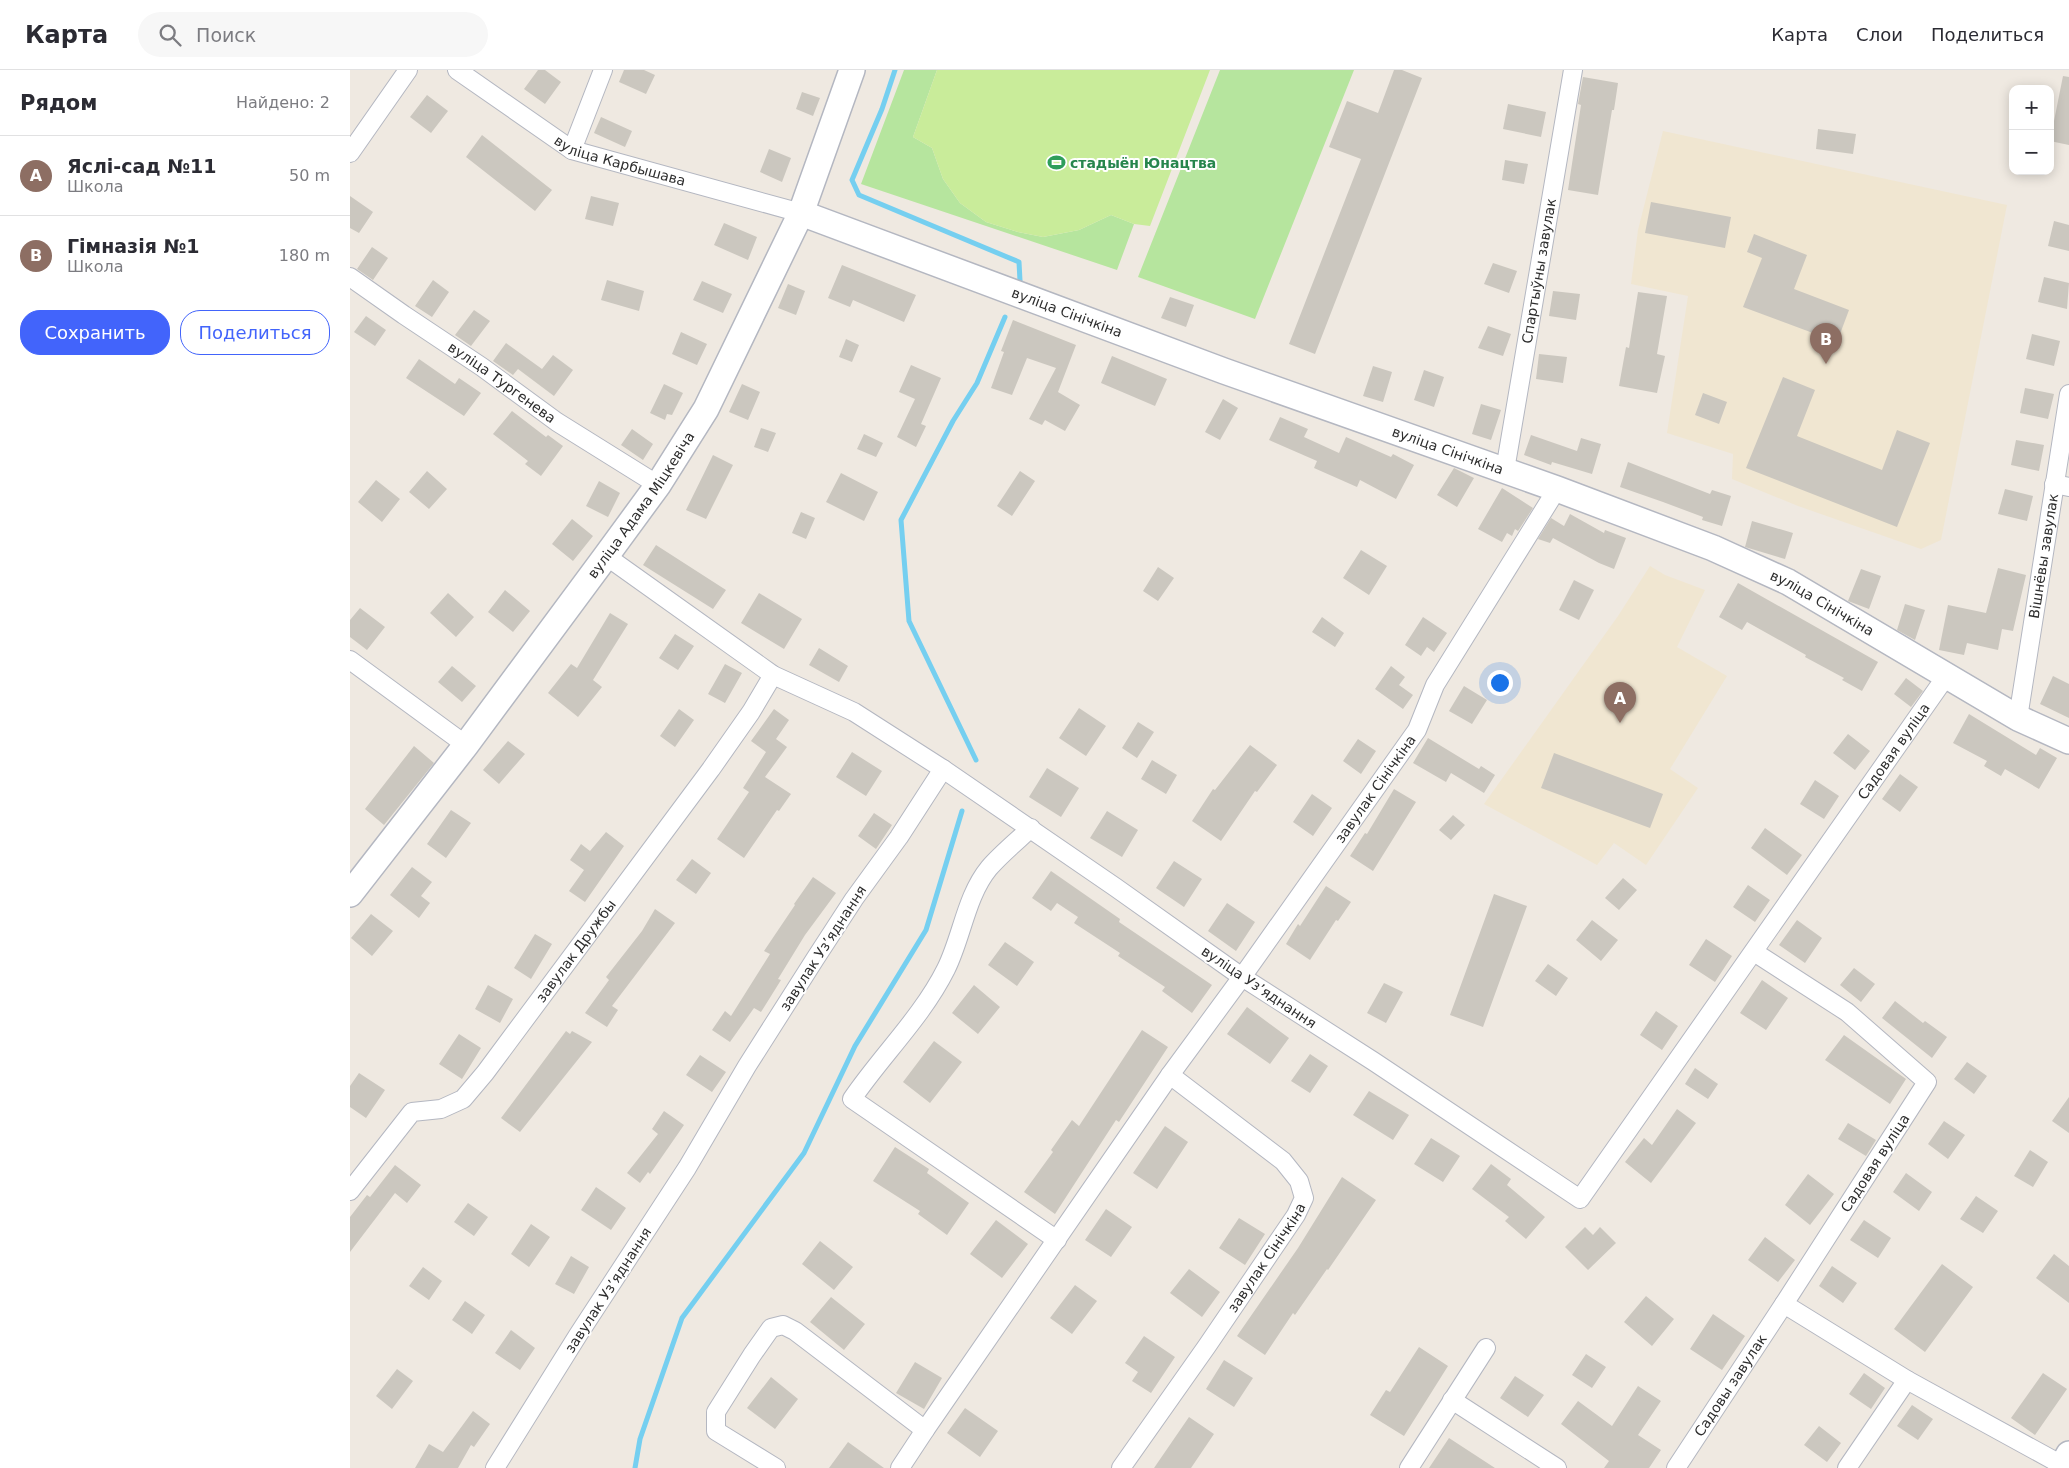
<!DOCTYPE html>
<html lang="ru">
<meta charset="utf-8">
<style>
:root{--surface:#fff;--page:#f7f7f7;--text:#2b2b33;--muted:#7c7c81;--line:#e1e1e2;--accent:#4264fb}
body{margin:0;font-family:"DejaVu Sans",sans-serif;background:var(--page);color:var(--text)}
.controls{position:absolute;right:15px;top:15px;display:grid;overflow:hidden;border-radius:10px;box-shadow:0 2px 12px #0003}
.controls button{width:45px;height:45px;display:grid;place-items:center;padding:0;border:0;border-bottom:1px solid var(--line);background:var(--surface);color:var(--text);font:25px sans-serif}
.you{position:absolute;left:1149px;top:612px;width:18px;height:18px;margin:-12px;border:4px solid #fff;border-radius:50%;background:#1a73e8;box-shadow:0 0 0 8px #1a73e833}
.badge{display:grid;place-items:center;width:32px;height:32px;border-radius:50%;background:var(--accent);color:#fff;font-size:16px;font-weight:700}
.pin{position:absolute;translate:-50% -41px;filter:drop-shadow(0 1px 2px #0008)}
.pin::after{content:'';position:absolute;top:26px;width:18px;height:15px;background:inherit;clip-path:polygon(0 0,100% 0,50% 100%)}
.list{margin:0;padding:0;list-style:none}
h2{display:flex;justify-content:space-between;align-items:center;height:65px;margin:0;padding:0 20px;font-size:21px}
h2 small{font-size:16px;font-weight:400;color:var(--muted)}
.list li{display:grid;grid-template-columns:32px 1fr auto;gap:15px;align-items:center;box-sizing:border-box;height:80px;padding:0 20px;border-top:1px solid var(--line)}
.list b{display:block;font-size:19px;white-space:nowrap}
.list p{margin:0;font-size:16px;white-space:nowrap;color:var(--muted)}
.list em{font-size:16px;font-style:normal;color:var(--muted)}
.actions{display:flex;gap:10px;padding:15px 20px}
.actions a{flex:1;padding:11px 0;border:1px solid var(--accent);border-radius:20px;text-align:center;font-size:18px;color:var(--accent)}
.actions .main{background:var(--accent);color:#fff}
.icon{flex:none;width:28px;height:28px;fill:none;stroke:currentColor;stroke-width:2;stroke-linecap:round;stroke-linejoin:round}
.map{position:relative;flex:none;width:1719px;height:1398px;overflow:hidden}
header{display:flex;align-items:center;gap:30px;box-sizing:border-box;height:70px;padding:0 25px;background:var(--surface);border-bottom:1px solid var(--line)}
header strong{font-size:24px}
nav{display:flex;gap:28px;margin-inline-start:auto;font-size:18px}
.search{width:350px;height:45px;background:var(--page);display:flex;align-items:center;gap:12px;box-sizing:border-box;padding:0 18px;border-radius:28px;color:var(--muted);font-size:19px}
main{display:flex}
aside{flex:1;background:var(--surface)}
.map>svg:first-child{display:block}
.education{fill:#f0e6d1}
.green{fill:#b6e59e}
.pitch{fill:#c9ec9a}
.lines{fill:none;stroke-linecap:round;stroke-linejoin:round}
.stream{stroke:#75cff0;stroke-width:5}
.building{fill:#cbc7bf}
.street-casing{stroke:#b4b7c1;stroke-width:20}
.secondary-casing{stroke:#b4b7c1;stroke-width:28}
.street{stroke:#fff;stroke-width:18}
.secondary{stroke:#fff;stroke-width:25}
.labels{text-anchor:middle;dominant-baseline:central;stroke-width:4;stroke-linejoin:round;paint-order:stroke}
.street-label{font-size:14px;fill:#2e2e2e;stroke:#fff}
.leisure-label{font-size:14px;font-weight:bold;fill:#27864d;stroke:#fff;text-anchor:start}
</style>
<header>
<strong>Карта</strong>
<div class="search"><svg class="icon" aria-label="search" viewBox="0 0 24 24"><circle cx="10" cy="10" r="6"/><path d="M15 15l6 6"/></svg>Поиск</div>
<nav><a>Карта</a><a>Слои</a><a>Поделиться</a></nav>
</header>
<main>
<aside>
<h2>Рядом<small>Найдено: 2</small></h2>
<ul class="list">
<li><span class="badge" style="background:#8d6e63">A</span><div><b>Яслі-сад №11</b><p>Школа</p></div><em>50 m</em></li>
<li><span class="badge" style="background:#8d6e63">B</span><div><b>Гімназія №1</b><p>Школа</p></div><em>180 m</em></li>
</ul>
<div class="actions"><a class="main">Сохранить</a><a>Поделиться</a></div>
</aside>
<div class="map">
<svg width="1719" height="1398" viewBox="0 0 1719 1398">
<rect width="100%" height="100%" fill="#efe9e1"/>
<path class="education" d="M1313 61 1657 135 1591 470 1571 479 1448 436 1382 409 1383 384 1317 363 1338 226 1281 214 1288 160Z
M1300 496 1315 505 1355 520 1327 577 1377 606 1320 699 1348 718 1296 795 1264 773 1247 795 1134 734 1268 546Z"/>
<path class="green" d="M554 0H587L563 67 582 78 593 109 610 133 636 152 668 162 693 167 729 160 761 145 784 154 767 200 511 114Z
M870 0H1004L905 249 788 207Z"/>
<path class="pitch" d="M587 0H860L800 156 784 154 761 145 729 160 693 167 668 162 636 152 610 133 593 109 582 78 563 67Z"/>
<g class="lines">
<path class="stream" d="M545 0 532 39 502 110 509 125 669 192 670 211
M626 690 559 551 551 450 603 351 627 313 655 247
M285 1398 290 1369 332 1248 454 1083 505 976 576 860 612 741"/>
</g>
<path class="building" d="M188 0H195L211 12 195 34 174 19Z
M274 0H294L305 5 296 24 269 12Z
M1044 0H1052L1072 8 965 284 939 274 1011 89 979 77 997 31 1028 43Z
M1713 6 1719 7V75L1700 71Z
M1233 7 1268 13 1264 40H1262L1248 125 1218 120 1231 35 1228 34Z
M452 22 470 28 463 46 446 39Z
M77 25 98 41 81 63 60 47Z
M1158 34 1196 42 1191 67 1153 59Z
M251 47 282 61 275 77 244 63Z
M1468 59 1506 64 1503 84 1466 79Z
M132 65 202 120 185 141 116 87Z
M419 79 441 88 432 112 410 102Z
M1155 90 1178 94 1174 114 1152 110Z
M0 126 23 142 9 163 0 158Z
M241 126 269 133 263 156 235 149Z
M1301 132 1381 147 1375 178 1295 163Z
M1704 151 1719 155V181L1698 176Z
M374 153 407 167 398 190 364 175Z
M1404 164 1457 185 1444 219 1499 240 1487 272 1393 237 1412 188 1397 182Z
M22 177 38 188 23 210 7 199Z
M1143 193 1167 201 1159 223 1134 214Z
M492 195 566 225 554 252 503 230 500 237 478 228Z
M1694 207 1719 213 1717 239 1688 232Z
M83 210 99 222 82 247 65 236Z
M257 210 294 221 289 241 251 230Z
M352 211 382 224 373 243 343 230Z
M438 214 455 221 446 245 428 238Z
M1203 221 1230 224 1226 250 1199 246Z
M1288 222 1317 226 1307 284 1315 286 1307 323 1269 316 1276 277 1279 278Z
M820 227 844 235 836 257 811 248Z
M124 240 140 251 121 276 105 265Z
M16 246 36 260 25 276 4 262Z
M663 250 726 275 708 322 730 335 715 361 695 350 692 355 679 349 706 298 677 288 662 325 641 318 654 282 651 281Z
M1138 256 1161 264 1153 286 1128 278Z
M331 262 357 274 347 295 322 284Z
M1682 264 1710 271 1704 296 1676 289Z
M496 269 509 275 502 292 489 287Z
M156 273 192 299 203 285 223 300 204 326 168 299 163 305 143 291Z
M1189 284 1217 287 1213 313 1186 309Z
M762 286 817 309 805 336 751 313Z
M69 289 105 314 109 308 131 323 114 346 56 308Z
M561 295 591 308 571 354 576 356 566 377 547 367 565 329 549 322Z
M1023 296 1042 302 1033 332 1013 326Z
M1074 300 1094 307 1084 337 1064 330Z
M1433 307 1465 320 1447 366 1532 400 1547 360 1580 373 1547 457 1396 398Z
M314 314 333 323 322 345 317 344 315 350 300 343Z
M392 314 410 322 398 350 379 342Z
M1675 318 1704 324 1698 349 1670 343Z
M1353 323 1377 332 1369 354 1345 345Z
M873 329 888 338 870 370 855 362Z
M1131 334 1151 340 1141 370 1122 364Z
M162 341 196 367 198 365 213 376 191 406 175 394 178 391 143 364Z
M930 347 958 359 954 367 989 383 996 367 1041 387 1043 384 1064 395 1046 429 1010 410 1007 417 964 398 967 391 919 370Z
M411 358 426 363 418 382 404 377Z
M282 359 303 374 293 390 271 375Z
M514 364 533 373 526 387 507 379Z
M1181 365 1227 381 1231 368 1251 374 1242 404 1202 392 1201 395 1174 385Z
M1666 370 1694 375 1689 401 1661 395Z
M363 385 383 395 356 449 336 440Z
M1278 392 1360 424 1362 420 1381 426 1372 456 1352 450 1353 447 1313 432 1270 417Z
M1104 398 1124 408 1107 437 1087 425Z
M77 401 97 419 79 439 59 422Z
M670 401 685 411 662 446 647 436Z
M491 403 528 422 514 451 476 432Z
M26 410 50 429 32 452 8 432Z
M249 411 270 423 258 447 236 436Z
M1152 418 1183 438 1168 461 1165 459 1162 466 1157 463 1152 472 1128 459Z
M1655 419 1683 426 1677 451 1648 444Z
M451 442 465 448 456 469 442 463Z
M1220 444 1254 463 1255 460 1276 468 1264 499 1249 493 1203 468 1200 473 1188 469 1201 448 1214 456Z
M222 449 243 466 223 491 202 474Z
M1402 451 1443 463 1435 489 1395 477Z
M306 475 376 520 363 539 293 495Z
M1011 480 1037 496 1019 525 993 508Z
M808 497 824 508 808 531 793 521Z
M1648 498 1676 505 1663 561 1652 559 1648 580 1617 573 1614 585 1589 580 1598 535 1636 543Z
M1511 499 1531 506 1519 539 1498 531Z
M1224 510 1244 520 1229 550 1209 540Z
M1388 513 1528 592 1512 621 1492 610 1494 608 1455 587 1456 585 1397 552 1392 560 1369 547Z
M155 520 180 541 163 562 138 542Z
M98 523 124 547 106 567 80 543Z
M409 523 452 549 434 579 391 553Z
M1555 534 1575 540 1565 570 1547 560Z
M10 538 35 557 17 580 0 567V550Z
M260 543 278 554 243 610 252 617 228 647 198 623 221 594 227 598Z
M972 547 994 563 985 577 962 562Z
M1073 547 1097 563 1084 582 1077 577 1071 586 1055 575Z
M325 564 344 576 328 600 309 588Z
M469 578 498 596 489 612 459 595Z
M375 594 392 603 375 633 358 624Z
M102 596 126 616 112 632 88 612Z
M1041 596 1055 607 1049 615 1063 625 1053 639 1025 619Z
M1703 606 1719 614V648L1690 634Z
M1556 608 1573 621 1561 637 1544 624Z
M1114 616 1137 630 1122 654 1099 641Z
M729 638 756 656 736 686 709 668Z
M329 639 344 650 325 677 310 666Z
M424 639 439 650 426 669 437 677 415 707 441 724 429 741 427 740 394 788 367 769 399 722 393 718 416 682 401 671Z
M1619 644 1686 685 1690 678 1707 688 1689 719 1655 699 1651 706 1634 696 1637 691 1603 673Z
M788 652 804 662 787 688 772 678Z
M1498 664 1520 681 1505 700 1483 683Z
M1078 668 1129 699 1131 696 1145 705 1134 723 1101 703 1096 712 1063 693Z
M1008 669 1026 681 1011 704 993 691Z
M158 671 175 684 149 714 133 700Z
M900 675 927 695 907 722 905 721 871 771 842 751 863 719 865 720Z
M64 676 84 693 34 755 15 739Z
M502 682 532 701 516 726 486 707Z
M1204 683 1313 724 1300 758 1191 718Z
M802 690 827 705 816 724 791 709Z
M697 698 729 718 711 747 679 727Z
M1550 704 1568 717 1550 742 1532 729Z
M1465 710 1489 726 1474 749 1450 734Z
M1044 719 1066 732 1023 801 1000 786 1015 763 1017 764Z
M962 724 982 738 963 766 943 752Z
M101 740 121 753 96 788 77 774Z
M757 741 788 760 772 787 740 768Z
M524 743 542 755 526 779 508 766Z
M1103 745 1115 755 1101 770 1089 760Z
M1415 758 1452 785 1437 805 1401 778Z
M256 762 274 776 235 832 219 821 234 800 220 790 231 774 240 781Z
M342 789 361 803 346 824 326 810Z
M824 791 852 809 834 837 806 818Z
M62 797 82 812 71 826 80 833 69 848 40 825Z
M701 801 770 849 769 852 862 915 842 943 812 921 815 917 768 886 770 883 724 853 728 847 707 833 701 841 682 828Z
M463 807 486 823 455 865 428 909 431 910 411 942 404 938 380 972 362 960 375 941 381 946 420 884 414 881 445 835 444 834Z
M1273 808 1287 820 1269 840 1255 828Z
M1398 815 1420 830 1405 852 1383 837Z
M976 816 1001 832 988 851 986 850 960 890 936 874 948 854 950 856Z
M1144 824 1177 836 1133 957 1100 945Z
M877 833 905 852 886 881 858 861Z
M305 839 325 853 262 936 268 940 257 957 235 943 259 910 256 907 292 861Z
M21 844 43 861 22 886 1 868Z
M1242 850 1268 870 1251 891 1226 870Z
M1447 850 1472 868 1455 893 1429 875Z
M185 864 202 874 181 909 164 898Z
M1356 869 1382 886 1365 912 1339 895Z
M655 872 684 892 667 916 638 895Z
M1198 894 1218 908 1206 926 1185 911Z
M1504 898 1525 914 1511 932 1490 915Z
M1412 910 1438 928 1416 960 1390 943Z
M1034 913 1053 922 1036 953 1017 943Z
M138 915 163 929 150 953 125 939Z
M624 915 650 937 628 964 602 943Z
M1545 931 1573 953 1575 951 1597 967 1582 988 1532 948Z
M897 937 939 968 920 994 877 964Z
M1306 941 1328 956 1312 980 1290 965Z
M792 960 818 977 769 1052 766 1050 705 1144 674 1122 703 1082 701 1080 722 1050 729 1056Z
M216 961 220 964 222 961 242 972 170 1062 151 1048Z
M109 964 131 978 112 1009 89 994Z
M1494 965 1556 1009 1540 1034 1475 990Z
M584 971 612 992 580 1033 553 1012Z
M960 984 978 996 960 1023 941 1011Z
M350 985 376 1002 362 1022 336 1005Z
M1617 992 1637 1006 1624 1024 1604 1009Z
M1345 998 1368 1014 1358 1029 1335 1014Z
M9 1003 35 1020 16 1048 0 1037V1016Z
M1019 1021 1059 1045 1043 1070 1003 1045Z
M1719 1027V1063L1702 1051Z
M1327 1039 1346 1053 1301 1113 1275 1092 1294 1068 1302 1075Z
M314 1041 334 1055 300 1104 298 1102 290 1113 277 1103 308 1064 302 1059Z
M1594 1051 1615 1065 1598 1089 1578 1074Z
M1498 1053 1526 1070 1516 1086 1488 1069Z
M815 1056 838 1072 807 1119 783 1103Z
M1081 1068 1110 1086 1093 1112 1064 1094Z
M545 1077 579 1099 577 1103 619 1133 597 1165 568 1144 570 1141 523 1111Z
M1680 1080 1698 1092 1683 1117 1664 1106Z
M1141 1094 1161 1109 1157 1115 1195 1147 1176 1169 1155 1151 1159 1147 1122 1119Z
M45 1095 71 1115 57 1133 45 1123 0 1182V1147L17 1125 20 1127Z
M1556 1103 1582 1122 1569 1141 1543 1122Z
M1458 1104 1484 1124 1460 1155 1435 1135Z
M992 1107 1026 1130 978 1200 977 1199 945 1245 943 1243 915 1285 887 1266 948 1178Z
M246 1117 276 1138 261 1160 231 1140Z
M1626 1126 1648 1141 1633 1163 1610 1149Z
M118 1133 138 1147 124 1166 104 1152Z
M756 1139 782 1157 761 1187 735 1170Z
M889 1148 915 1164 895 1195 869 1178Z
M646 1150 678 1174 652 1208 620 1184Z
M1514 1150 1541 1168 1528 1188 1500 1170Z
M181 1154 200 1167 179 1197 161 1184Z
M1235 1157 1243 1165 1250 1157 1266 1173 1238 1200 1215 1177Z
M1415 1167 1445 1190 1428 1212 1398 1190Z
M470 1171 503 1197 484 1220 452 1194Z
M1704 1184 1719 1196V1233L1686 1208Z
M221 1186 239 1197 224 1224 205 1214Z
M1592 1194 1623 1217 1575 1282 1544 1259Z
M1482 1196 1507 1213 1493 1233 1469 1216Z
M73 1197 92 1211 79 1230 59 1216Z
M839 1199 870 1222 852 1247 820 1223Z
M725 1215 747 1231 722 1264 700 1248Z
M1296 1226 1324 1249 1302 1276 1274 1252Z
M481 1227 515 1254 494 1280 460 1252Z
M115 1231 135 1245 122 1264 102 1250Z
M1363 1244 1395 1266 1372 1300 1340 1279Z
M161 1260 185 1278 170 1300 145 1283Z
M794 1266 825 1287 801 1323 782 1311 788 1302 775 1293Z
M1069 1277 1098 1296 1054 1366 1020 1345 1036 1320 1040 1322Z
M1236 1284 1256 1297 1242 1318 1222 1305Z
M874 1290 903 1308 884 1337 856 1319Z
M565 1292 592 1308 574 1339 546 1323Z
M47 1299 63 1311 42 1339 26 1326Z
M1514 1303 1535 1318 1521 1339 1499 1324Z
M1693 1303 1717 1319 1685 1365 1661 1348Z
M1165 1306 1194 1325 1178 1347 1150 1328Z
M421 1307 448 1329 425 1359 397 1338Z
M1288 1316 1311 1331 1288 1365 1311 1380 1299 1398H1254L1259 1391 1211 1354 1228 1331 1262 1356Z
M1562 1335 1583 1349 1568 1370 1547 1356Z
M615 1338 648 1361 630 1387 597 1363Z
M123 1341 140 1354 124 1377 121 1375 108 1398H65L79 1374 93 1382Z
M839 1347 864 1364 841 1398H804Z
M1469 1356 1491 1373 1477 1392 1454 1375Z
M1099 1368 1145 1398H1079Z
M498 1372 534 1398H479Z"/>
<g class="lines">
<defs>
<g id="street">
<path id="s1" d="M107 0 222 80 451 143"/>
<path d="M222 80 253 0"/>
<path d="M0 83 58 0"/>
<path id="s2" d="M0 207 54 245 132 297 207 352 308 415"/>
<path id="s3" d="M1155 400 1223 0"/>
<path d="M1704 414 1719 417"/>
<path id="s4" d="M256 486 423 605 504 642 593 699 765 817 892 907 1023 991 1230 1129 1597 605"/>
<path d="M0 590 116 675"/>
<path id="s5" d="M1668 648 1719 324"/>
<path d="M681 758C667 771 651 784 639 798 616 826 612 867 596 899 572 947 532 985 502 1029L707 1170"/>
<path d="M1404 882 1497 942 1577 1012 1434 1234 1557 1310 1712 1395"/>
<path id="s6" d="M0 1121 62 1042 91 1039 113 1029 135 1003 361 699 401 642 423 605"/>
<path d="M1102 1330 1207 1398"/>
<path d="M145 1398 228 1265 337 1098 397 996 465 889 504 829 549 767 593 699"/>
<path d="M426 1398 366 1361V1342L402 1285 421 1258 433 1255 445 1261 575 1360"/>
<path id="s7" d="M550 1398 575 1360 820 1005 892 907 1067 660 1085 615 1207 419"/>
<path id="s8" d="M771 1398 857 1276 946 1145 954 1128 949 1111 933 1091 820 1005"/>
<path d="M1059 1398 1136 1278"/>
<path id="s9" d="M1326 1398 1434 1234"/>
<path d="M1497 1398 1557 1310"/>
</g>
<g id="secondary">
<path id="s10" d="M451 143 874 301 1207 419 1363 478 1438 512 1668 648 1719 671"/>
<path id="s11" d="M0 824 116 675 256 486 308 415 356 339 451 143 502 0"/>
<path d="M1711 1398 1719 1384"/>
</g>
</defs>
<use href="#street" class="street-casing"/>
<use href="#secondary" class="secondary-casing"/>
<use href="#street" class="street"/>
<use href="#secondary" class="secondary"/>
</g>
<defs>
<symbol id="stadium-bare" viewBox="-9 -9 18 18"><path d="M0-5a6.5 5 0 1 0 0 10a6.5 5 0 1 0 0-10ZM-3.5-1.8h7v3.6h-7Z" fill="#2e9e5b" stroke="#fff" stroke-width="2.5" paint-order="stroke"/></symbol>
</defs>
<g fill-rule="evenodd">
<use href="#stadium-bare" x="694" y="80" width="25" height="25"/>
</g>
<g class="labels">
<g class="street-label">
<text stroke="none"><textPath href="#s1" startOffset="189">вуліца Карбышава</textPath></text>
<text stroke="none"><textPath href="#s3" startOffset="202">Спартыўны завулак</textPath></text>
<text stroke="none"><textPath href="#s10" startOffset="284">вуліца Сінічкіна</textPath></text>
<text stroke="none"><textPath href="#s2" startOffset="185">вуліца Тургенева</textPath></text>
<text stroke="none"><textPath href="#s10" startOffset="689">вуліца Сінічкіна</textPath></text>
<text stroke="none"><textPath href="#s11" startOffset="486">вуліца Адама Міцкевіча</textPath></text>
<text stroke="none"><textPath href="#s5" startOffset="164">Вішнёвы завулак</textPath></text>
<text stroke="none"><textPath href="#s10" startOffset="1094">вуліца Сінічкіна</textPath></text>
<text stroke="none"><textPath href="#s4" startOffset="1715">Садовая вуліца</textPath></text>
<text stroke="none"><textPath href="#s7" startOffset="829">завулак Сінічкіна</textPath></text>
<text transform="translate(473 878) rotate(-57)">завулак Узʼяднання</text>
<text stroke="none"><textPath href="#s6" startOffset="340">завулак Дружбы</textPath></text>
<text transform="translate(909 917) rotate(34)">вуліца Узʼяднання</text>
<text transform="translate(1525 1093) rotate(-57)">Садовая вуліца</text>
<text stroke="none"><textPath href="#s8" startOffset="256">завулак Сінічкіна</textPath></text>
<text transform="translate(258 1220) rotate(-57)">завулак Узʼяднання</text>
<text stroke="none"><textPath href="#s9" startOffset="99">Садовы завулак</textPath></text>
</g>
<g class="leisure-label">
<text x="720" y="93">стадыён Юнацтва</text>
</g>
</g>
</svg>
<div class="controls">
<button>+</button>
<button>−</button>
</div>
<div class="you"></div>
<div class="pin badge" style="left:1270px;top:653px;background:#8d6e63">A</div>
<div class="pin badge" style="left:1476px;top:294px;background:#8d6e63">B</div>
</div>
</main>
